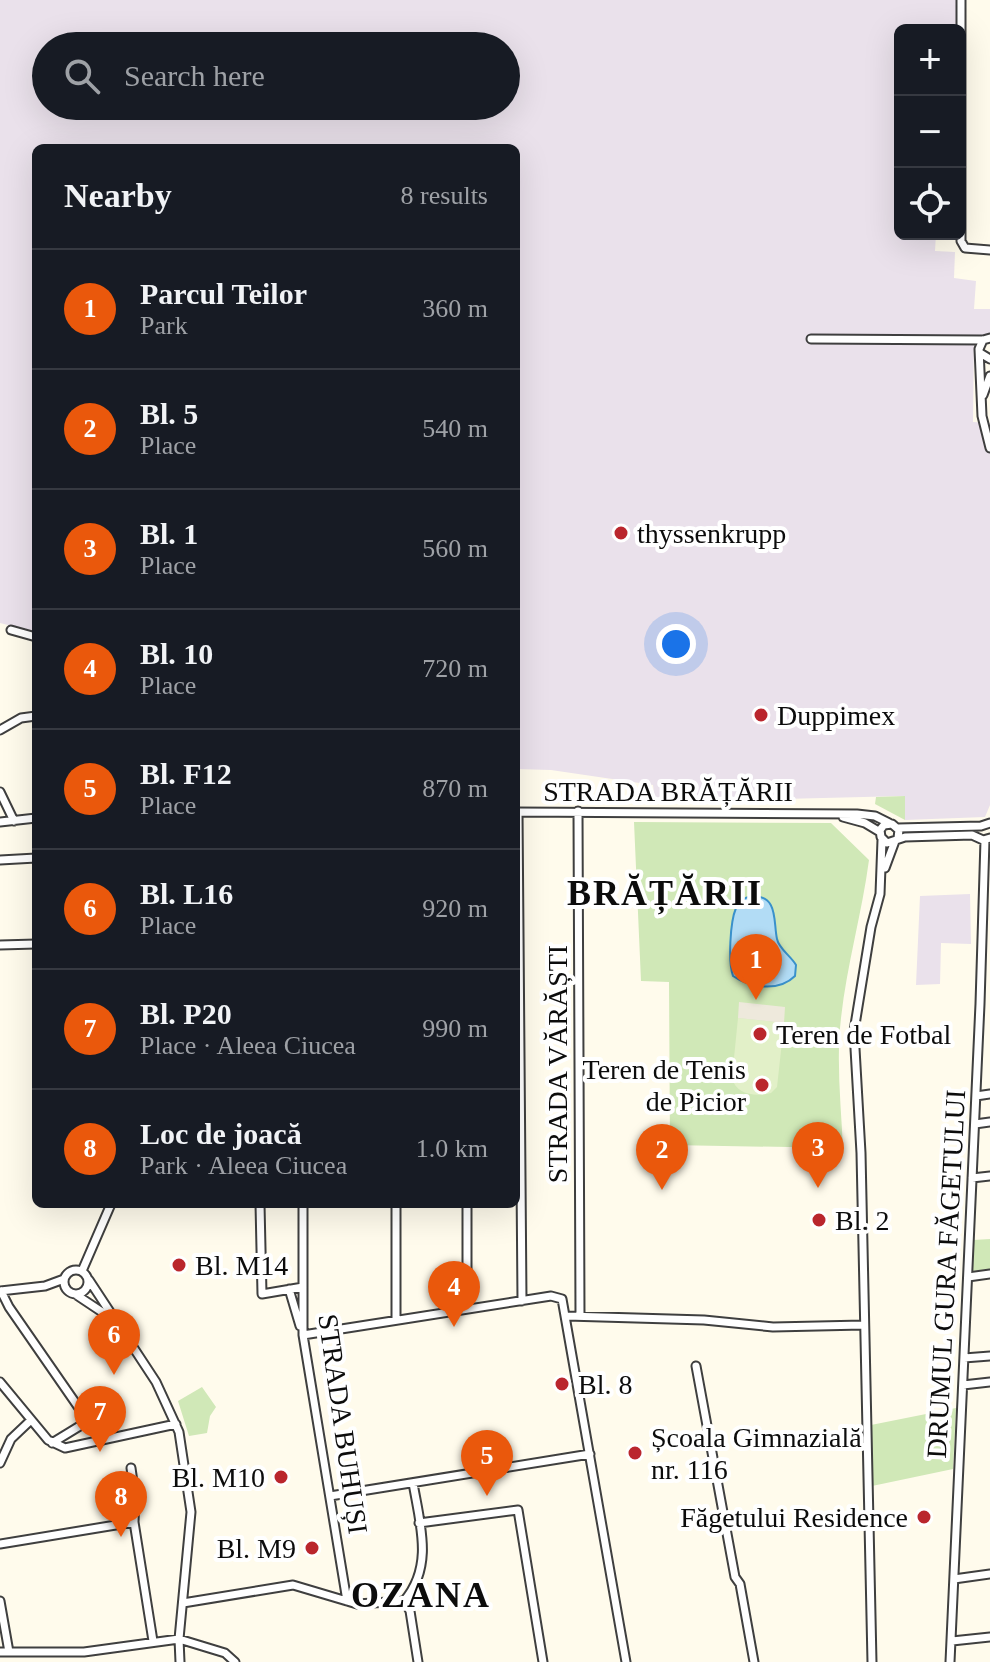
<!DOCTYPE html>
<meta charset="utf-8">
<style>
:root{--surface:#171b24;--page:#242831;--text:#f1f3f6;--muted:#9ea1a6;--line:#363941;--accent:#ea580c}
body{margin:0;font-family:Georgia,serif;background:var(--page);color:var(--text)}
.controls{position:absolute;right:24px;top:24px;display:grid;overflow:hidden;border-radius:12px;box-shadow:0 8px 32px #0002}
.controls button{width:72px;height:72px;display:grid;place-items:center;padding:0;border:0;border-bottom:2px solid var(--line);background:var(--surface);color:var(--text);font:40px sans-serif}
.you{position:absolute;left:676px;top:644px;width:28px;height:28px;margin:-20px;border:6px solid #fff;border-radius:50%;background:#1a73e8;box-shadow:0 0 0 12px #1a73e833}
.badge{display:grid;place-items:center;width:52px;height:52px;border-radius:50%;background:var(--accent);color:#fff;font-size:26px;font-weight:700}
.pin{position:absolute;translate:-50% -66px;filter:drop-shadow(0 2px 4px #0008)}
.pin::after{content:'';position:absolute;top:42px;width:28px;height:24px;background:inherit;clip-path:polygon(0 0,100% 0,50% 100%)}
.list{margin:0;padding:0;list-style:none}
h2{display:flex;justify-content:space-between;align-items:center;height:104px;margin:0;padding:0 32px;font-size:34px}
h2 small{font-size:26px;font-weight:400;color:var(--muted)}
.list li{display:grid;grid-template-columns:52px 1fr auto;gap:24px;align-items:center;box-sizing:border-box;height:120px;padding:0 32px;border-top:2px solid var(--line)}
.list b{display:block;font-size:30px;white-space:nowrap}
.list p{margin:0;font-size:26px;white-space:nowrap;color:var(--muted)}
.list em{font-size:26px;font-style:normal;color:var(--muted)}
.icon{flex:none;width:44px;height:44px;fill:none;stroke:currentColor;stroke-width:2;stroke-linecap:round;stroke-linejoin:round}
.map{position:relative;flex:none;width:990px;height:1662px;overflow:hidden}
.search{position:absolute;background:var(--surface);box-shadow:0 8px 32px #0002;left:32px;top:32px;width:488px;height:88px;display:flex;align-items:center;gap:20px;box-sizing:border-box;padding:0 28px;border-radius:44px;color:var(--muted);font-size:30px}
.panel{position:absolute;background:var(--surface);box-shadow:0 8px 32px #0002;left:32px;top:144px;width:488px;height:1064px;border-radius:12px}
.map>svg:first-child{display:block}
.industrial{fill:#eae1eb;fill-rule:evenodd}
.green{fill:#d0e8b7}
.pitch{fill:#e2f0c8}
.plaza{fill:#eee9dc}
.water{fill:#b2dcf5;stroke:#3a91cb;stroke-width:2}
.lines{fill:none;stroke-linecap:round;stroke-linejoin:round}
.minor-casing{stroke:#3f3f3f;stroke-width:11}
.minor{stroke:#fff;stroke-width:7}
.poi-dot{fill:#ba262d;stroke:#fff;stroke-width:3}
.labels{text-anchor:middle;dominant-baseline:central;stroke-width:8;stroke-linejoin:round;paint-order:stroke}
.poi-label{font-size:28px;fill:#0c0c0c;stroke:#fff;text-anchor:start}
.street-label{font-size:28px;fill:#0c0c0c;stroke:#fff}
.district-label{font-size:36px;font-weight:bold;letter-spacing:2px;fill:#0c0c0c;stroke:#fff}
</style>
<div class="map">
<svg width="990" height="1662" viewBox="0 0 990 1662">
<rect width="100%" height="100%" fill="#fffbec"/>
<path class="industrial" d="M0 0H957V30H900V234H936L935 251 955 252 954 278 976 281 974 309H990V335L974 336 973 422 990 423V805L985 817 905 820 904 796 655 802 653 785 551 770 516 769V148H36V632L0 623ZM46 46H506V106H46Z
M970 894 971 944 941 943 940 984 916 985 920 896Z"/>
<path class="green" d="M905 796V820L875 804 876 797Z
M634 822 831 823 869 860C862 913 847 964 841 1018 836 1061 841 1105 843 1148L670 1145 669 982 641 981Z
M990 1239V1269L972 1271 973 1240Z
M202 1387 216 1407 210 1416 207 1433 189 1436 178 1401Z
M956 1408 953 1469 872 1486 871 1425Z"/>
<path class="pitch" d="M738 1018 784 1023 777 1087 771 1093C756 1097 736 1095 732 1078Z"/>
<path class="plaza" d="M739 1002 785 1007 784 1023 738 1018Z"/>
<path class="water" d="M751 896C779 895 773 921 777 939 779 949 791 956 796 965L795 976C779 992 750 988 733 976 728 962 730 922 736 908 739 901 744 898 751 896Z"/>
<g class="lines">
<defs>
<path id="minor" d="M961 0V241L965 248 990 250
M811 339 983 340 990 338
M983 340 979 349 982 416 990 448
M980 353 990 359
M983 395 990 376
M11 630 36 637
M0 730 21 718 36 716
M0 792 14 821
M578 811 580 1315
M517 812 857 814 875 816 889 823
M518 812 522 1301
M843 817 865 823 880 832
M0 822 36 818
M898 828 981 826 990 823
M898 838 899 830 892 824 884 825 880 830 881 837 887 843 905 837 972 835 983 840 990 838
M0 860 36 858
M885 868 895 841
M0 945 36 944
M976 1096 990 1094
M975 1124 990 1122
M972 1178 990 1176
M260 1204 262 1294 303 1287
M303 1204V1335L347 1601
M396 1204V1320
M467 1204V1309
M64 1282a12 12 0 1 1 24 0a12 12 0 1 1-24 0Z
M82 1271 111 1204
M968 1277 990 1274
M89 1280 156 1382 179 1432 191 1512 179 1639 180 1662
M289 1289 300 1326
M0 1291 45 1286 64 1279
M1 1291 9 1307 88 1421 97 1428 101 1441
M75 1294 111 1318
M567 1316 704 1320 773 1327 863 1325
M303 1335 551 1296 562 1299 626 1662
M964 1358 990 1356
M696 1366 735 1577 740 1584 754 1662
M0 1382 48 1440 65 1448 176 1424
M963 1385 990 1382
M52 1443 88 1421
M0 1463 11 1439 31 1420
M131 1468 135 1496 134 1522 153 1641
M330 1496 590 1454
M419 1523 518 1510 543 1662
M0 1544 134 1522
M954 1579 990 1574
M0 1601 9 1652
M404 1601C434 1566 420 1524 413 1483
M404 1601 410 1611 418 1662
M183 1603 293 1585 357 1604 404 1601
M952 1641 990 1637
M0 1652H84L179 1639 225 1653 235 1662
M872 1662 861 1153 854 1031 871 927 880 894 882 840
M950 1662 980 1004 985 840"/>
</defs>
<use href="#minor" class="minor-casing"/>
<use href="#minor" class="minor"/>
</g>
<g class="poi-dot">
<circle cx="621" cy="533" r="8"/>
<circle cx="761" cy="715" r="8"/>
<circle cx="760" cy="1034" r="8"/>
<circle cx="762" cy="1085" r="8"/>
<circle cx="819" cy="1220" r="8"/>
<circle cx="179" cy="1265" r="8"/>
<circle cx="562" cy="1384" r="8"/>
<circle cx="635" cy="1453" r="8"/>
<circle cx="281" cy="1477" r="8"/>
<circle cx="924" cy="1517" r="8"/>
<circle cx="312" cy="1548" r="8"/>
</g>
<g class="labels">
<g class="poi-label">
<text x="637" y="533">thyssenkrupp</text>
<text x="777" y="715">Duppimex</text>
<text x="776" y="1034">Teren de Fotbal</text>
<text x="746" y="1069" text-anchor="end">Teren de Tenis<tspan x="746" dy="32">de Picior</tspan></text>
<text x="835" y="1220">Bl. 2</text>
<text x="195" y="1265">Bl. M14</text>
<text x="578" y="1384">Bl. 8</text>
<text x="651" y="1437">Școala Gimnazială<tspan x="651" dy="32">nr. 116</tspan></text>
<text x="265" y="1477" text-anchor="end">Bl. M10</text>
<text x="908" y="1517" text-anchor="end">Făgetului Residence</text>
<text x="296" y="1548" text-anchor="end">Bl. M9</text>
</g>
<g class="street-label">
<text x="668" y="791">STRADA BRĂȚĂRII</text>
<text transform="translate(557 1064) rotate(-90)">STRADA VĂRĂȘTI</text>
<text transform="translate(946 1274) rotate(-87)">DRUMUL GURA FĂGETULUI</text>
<text transform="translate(343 1424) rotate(82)">STRADA BUHUȘI</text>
</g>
<g class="district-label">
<text x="665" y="893">BRĂȚĂRII</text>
<text x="421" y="1595">OZANA</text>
</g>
</g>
</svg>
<div class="controls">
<button>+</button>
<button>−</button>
<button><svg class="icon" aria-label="locate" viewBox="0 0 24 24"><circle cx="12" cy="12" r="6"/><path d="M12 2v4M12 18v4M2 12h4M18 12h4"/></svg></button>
</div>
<div class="you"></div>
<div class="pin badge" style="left:756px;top:1000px">1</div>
<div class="pin badge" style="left:662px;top:1190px">2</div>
<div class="pin badge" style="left:818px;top:1188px">3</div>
<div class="pin badge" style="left:454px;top:1327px">4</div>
<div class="pin badge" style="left:487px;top:1496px">5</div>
<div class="pin badge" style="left:114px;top:1375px">6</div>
<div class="pin badge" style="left:100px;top:1452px">7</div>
<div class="pin badge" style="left:121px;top:1537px">8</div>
<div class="search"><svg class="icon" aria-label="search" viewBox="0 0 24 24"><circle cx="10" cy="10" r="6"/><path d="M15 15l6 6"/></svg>Search here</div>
<section class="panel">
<h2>Nearby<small>8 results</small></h2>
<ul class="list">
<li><span class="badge">1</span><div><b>Parcul Teilor</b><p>Park</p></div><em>360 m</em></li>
<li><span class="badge">2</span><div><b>Bl. 5</b><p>Place</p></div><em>540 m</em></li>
<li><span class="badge">3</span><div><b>Bl. 1</b><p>Place</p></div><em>560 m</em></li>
<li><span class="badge">4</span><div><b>Bl. 10</b><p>Place</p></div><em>720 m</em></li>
<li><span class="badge">5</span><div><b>Bl. F12</b><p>Place</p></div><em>870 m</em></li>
<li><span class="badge">6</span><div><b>Bl. L16</b><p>Place</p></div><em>920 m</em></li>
<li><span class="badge">7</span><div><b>Bl. P20</b><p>Place · Aleea Ciucea</p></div><em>990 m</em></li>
<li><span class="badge">8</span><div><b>Loc de joacă</b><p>Park · Aleea Ciucea</p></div><em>1.0 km</em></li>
</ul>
</section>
</div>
